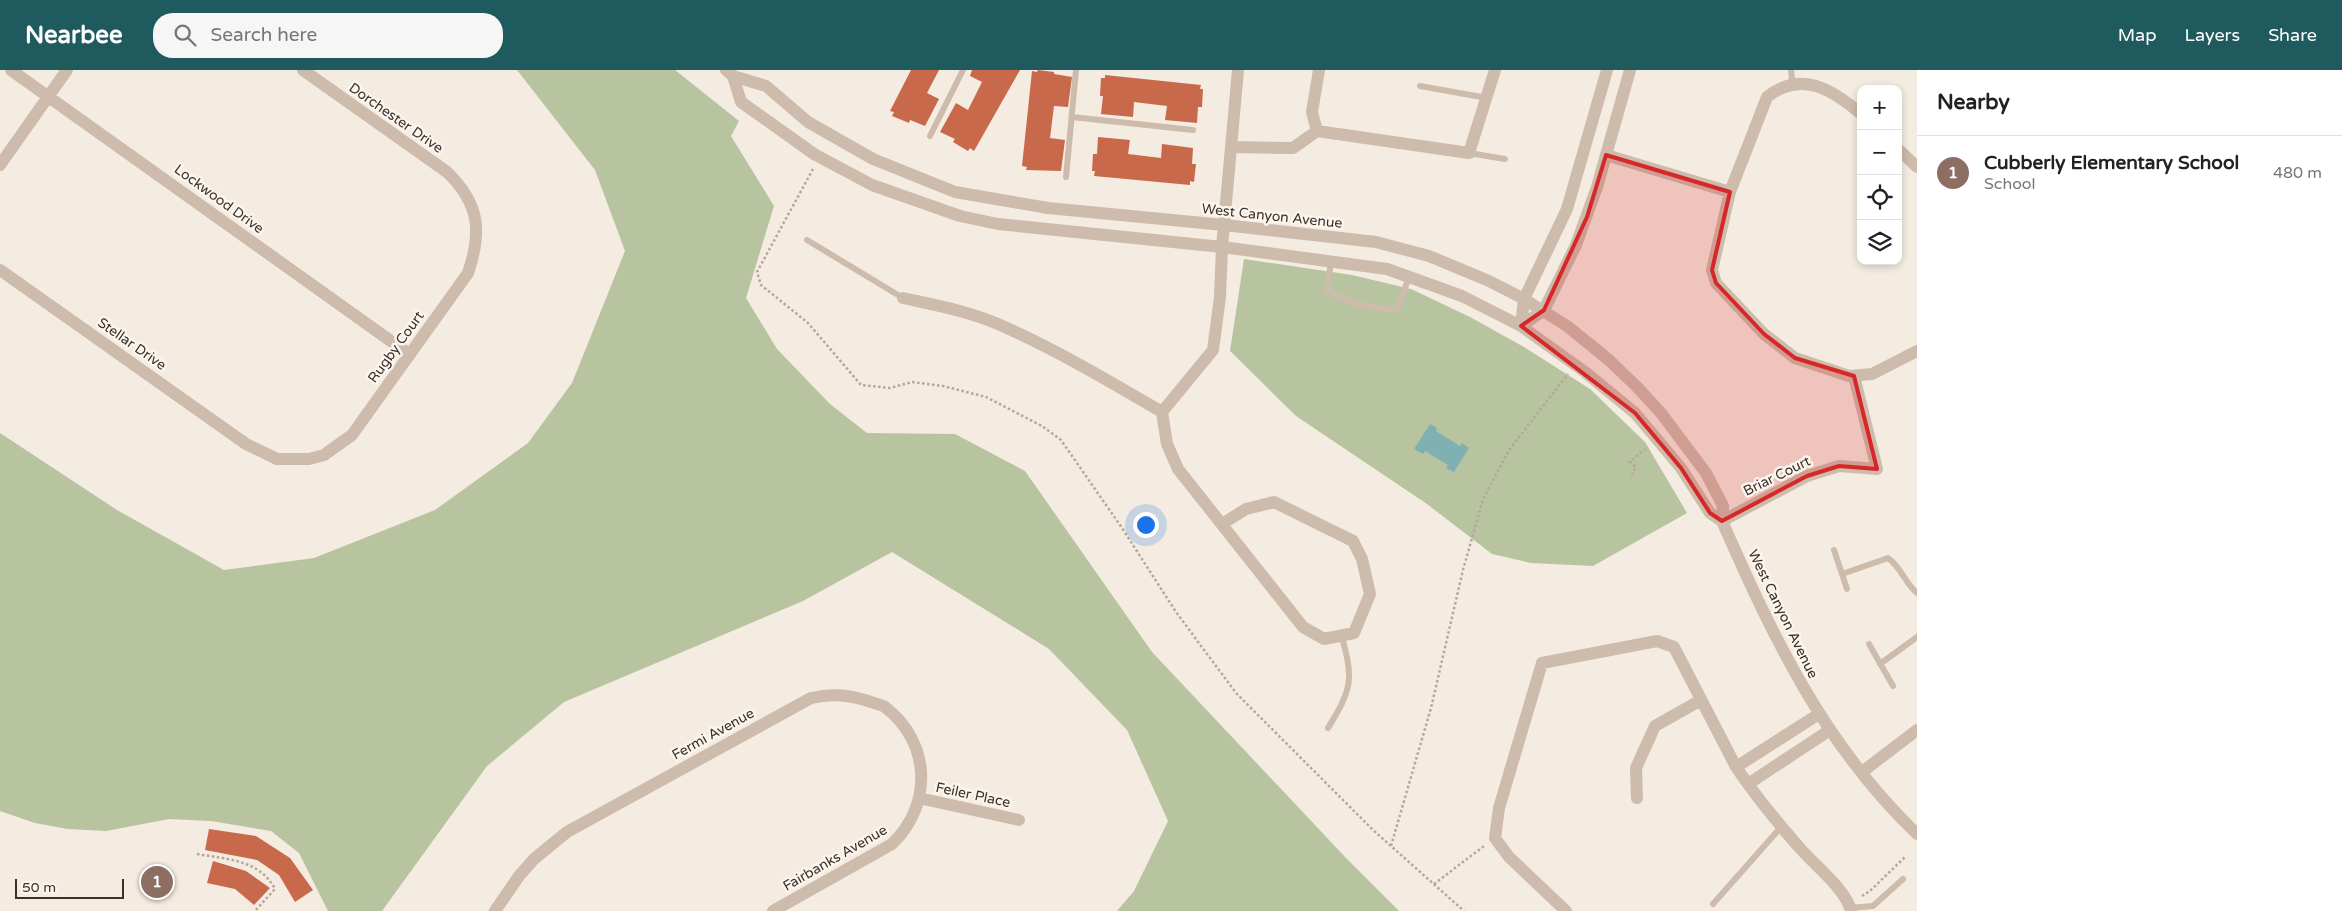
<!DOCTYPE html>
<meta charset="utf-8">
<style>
:root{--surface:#fff;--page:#f6f6f6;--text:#222;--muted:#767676;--line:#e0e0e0;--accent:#1f5a5e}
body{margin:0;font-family:"Varela Round",sans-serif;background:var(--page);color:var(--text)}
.controls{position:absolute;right:15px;top:15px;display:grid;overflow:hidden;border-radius:10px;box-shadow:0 2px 8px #0003}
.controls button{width:45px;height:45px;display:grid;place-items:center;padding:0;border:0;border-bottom:1px solid var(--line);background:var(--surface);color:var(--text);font:25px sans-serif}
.scale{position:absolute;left:15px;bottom:12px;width:109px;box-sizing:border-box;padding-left:5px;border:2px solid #3b302b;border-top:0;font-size:14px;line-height:18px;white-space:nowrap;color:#3b302b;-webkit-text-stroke:4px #fbf5ee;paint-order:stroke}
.you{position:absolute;left:1145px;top:454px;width:18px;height:18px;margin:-12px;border:4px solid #fff;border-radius:50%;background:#1a73e8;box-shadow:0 0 0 8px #1a73e833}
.badge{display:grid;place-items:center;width:32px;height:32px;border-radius:50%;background:var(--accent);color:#fff;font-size:16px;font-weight:700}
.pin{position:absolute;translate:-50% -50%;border:2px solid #fff;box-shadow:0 1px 5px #0006}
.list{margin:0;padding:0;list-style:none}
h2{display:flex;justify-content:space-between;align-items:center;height:65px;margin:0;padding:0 20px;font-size:21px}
h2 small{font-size:16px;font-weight:400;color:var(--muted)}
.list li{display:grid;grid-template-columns:32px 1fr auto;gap:15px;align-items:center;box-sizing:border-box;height:75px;padding:0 20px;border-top:1px solid var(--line)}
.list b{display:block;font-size:19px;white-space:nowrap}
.list p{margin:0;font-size:16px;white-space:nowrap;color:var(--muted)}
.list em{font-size:16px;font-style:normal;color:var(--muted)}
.icon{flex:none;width:28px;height:28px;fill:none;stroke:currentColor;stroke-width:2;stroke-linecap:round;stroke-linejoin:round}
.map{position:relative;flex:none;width:1917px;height:841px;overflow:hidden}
header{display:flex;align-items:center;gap:30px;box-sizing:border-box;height:70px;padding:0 25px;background:var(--accent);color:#fff}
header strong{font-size:24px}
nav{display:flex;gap:28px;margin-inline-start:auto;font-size:18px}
.search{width:350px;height:45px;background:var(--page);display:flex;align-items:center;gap:12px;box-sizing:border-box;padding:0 18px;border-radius:20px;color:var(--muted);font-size:19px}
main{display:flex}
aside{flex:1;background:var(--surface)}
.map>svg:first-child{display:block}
.green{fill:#b8c4a0}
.water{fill:#7fb0b2}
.building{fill:#c8694b}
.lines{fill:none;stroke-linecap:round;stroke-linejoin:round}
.path{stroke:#b9a596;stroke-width:2.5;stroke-dasharray:2.5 2.5;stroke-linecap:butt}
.service{stroke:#cdbbac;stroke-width:6}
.minor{stroke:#cdbbac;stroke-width:12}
.tertiary{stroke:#cdbbac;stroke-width:12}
.marked{fill:#d62828;fill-opacity:0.2;stroke:#d62828;stroke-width:4;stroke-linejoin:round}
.labels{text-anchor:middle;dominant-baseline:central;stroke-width:5;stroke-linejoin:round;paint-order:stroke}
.street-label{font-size:14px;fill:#3b302b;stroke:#fbf5ee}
</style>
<header>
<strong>Nearbee</strong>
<div class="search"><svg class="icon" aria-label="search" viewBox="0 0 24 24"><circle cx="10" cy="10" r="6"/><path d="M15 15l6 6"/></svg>Search here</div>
<nav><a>Map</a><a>Layers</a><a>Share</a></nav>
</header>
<main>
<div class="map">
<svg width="1917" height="841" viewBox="0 0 1917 841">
<rect width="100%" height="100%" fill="#f4ebe1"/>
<path class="green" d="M517 0H675L739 51 731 66 774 136 746 228 777 279 830 334 867 363 955 364 1025 401 1152 582 1346 788 1399 841H1117L1134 821 1168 751 1127 660 1049 579 892 482 803 531 564 632 487 696 382 841H328L299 783 271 761 211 751 169 749 106 761 68 759 35 753 0 741V363L117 440 224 500 314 488 435 440 528 373 572 313 625 181 595 100Z
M1244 189 1352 205 1411 219 1470 247 1524 277 1590 319 1645 372 1687 443 1593 496 1531 493 1492 484 1427 434 1296 346 1230 281Z"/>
<path class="water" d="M1430 354 1437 358 1436 361 1460 376 1462 373 1469 378 1454 402 1446 398 1448 395 1425 381 1423 384 1414 379Z"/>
<path class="building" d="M911 0H939L927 23 939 29 925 56 910 50 909 53 892 46 894 42 890 41Z
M972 0H1020L974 81 970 78 968 81 953 72 955 69 940 62 956 33 968 40 982 12 970 6Z
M1038 0 1054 2V4L1072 7 1068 37 1054 36 1050 68 1065 70 1061 101 1026 100 1027 97 1022 96 1032 1 1037 2Z
M1105 5 1201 15 1200 19H1203L1202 37H1198L1197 53 1165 50 1167 36 1134 32 1133 47 1101 44 1103 26H1100L1101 8H1105Z
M1098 67 1130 70 1128 84 1161 88 1162 74 1193 78 1192 94H1196L1194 112 1190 111V115L1094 106 1095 101H1092L1093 84H1097Z
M209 759 256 766 290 788 313 820 295 832 279 805 257 790 205 780Z
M213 791 246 801 270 818 254 835 235 819 207 813Z"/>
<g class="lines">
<path class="path" d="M813 99 757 202 761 215 808 253 861 315 890 318 912 312 943 316 986 327 1042 356 1061 370 1122 458 1176 542 1236 623 1373 760 1464 841
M1632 405 1636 397 1630 392 1645 379
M1391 776 1431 638 1463 500 1483 429 1509 380 1568 304
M197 784C227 789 260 790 275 819L255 841
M1434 814 1484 776
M1862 826 1870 821 1905 787"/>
<path class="service" d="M1791 0 1792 10
M1420 16 1487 28
M1072 47 1193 60
M930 66 963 0
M1469 83 1505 89
M1066 107 1076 0
M807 170 903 228
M1331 192 1327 220C1347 234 1373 238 1397 240L1409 207
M1834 480 1842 504
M1847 519 1842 504 1888 488C1901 497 1905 513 1917 523
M1869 574 1893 616
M1880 594 1917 567
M1328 658C1351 621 1355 608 1341 565
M1713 834 1781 757
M1851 838 1873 836 1903 809"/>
<path class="minor" d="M11 0 409 284
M1861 44C1832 19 1801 0 1767 27L1730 122 1712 200 1716 213 1764 264 1795 288 1849 306 1872 304 1917 281
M1317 61 1312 42 1319 0
M1231 77 1293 78 1317 61 1469 83 1495 0
M1898 79 1917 97
M1606 85 1730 122
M0 95 67 0
M0 200 246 374 277 389H309L324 385 352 365 468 203C482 162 480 134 447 102L303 0
M903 228C935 235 968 241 998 254 1055 279 1109 311 1162 342
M1722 451 1807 406 1839 396 1877 399 1854 306
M1222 454 1246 439 1274 432 1353 471 1362 489 1370 524 1354 563 1324 569 1303 557 1178 399 1167 374 1162 342 1213 280 1220 227 1222 177 1238 0
M1736 697 1819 644
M1862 702 1917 660
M1748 714 1830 660
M919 728 1019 750
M1637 728 1636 698 1655 656 1701 630
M495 841 519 806 534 789 567 762 811 628C833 623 850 625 871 632 876 634 882 635 885 637 931 672 933 735 892 774L773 841
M1566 841 1509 787 1495 768 1499 738 1542 593 1657 571 1674 577 1736 697C1755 725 1776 751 1798 776 1813 794 1846 819 1851 841"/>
<path class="tertiary" d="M726 0 733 6 766 16 808 52 873 89 955 122 1048 138 1224 155 1376 172 1429 186 1489 211 1524 229 1567 256 1609 290 1637 317 1661 343 1706 403 1723 436 1722 451C1773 567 1824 675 1917 764
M733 6 741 32 814 84 872 115 960 146 998 154 1222 177 1387 199 1462 226 1521 256 1585 302 1635 343 1681 398 1710 443 1722 451
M1521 256 1544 240 1576 175 1597 117 1630 0
M1521 256 1524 229 1567 139 1607 0"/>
</g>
<path class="marked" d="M1606 85 1730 122 1712 200 1716 213 1764 264 1795 288 1854 306 1877 399 1839 396 1807 406 1722 451 1710 443 1681 398 1635 343 1521 256 1544 240 1587 147Z"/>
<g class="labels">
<g class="street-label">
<text transform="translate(396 48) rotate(35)">Dorchester Drive</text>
<text transform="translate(219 129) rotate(36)">Lockwood Drive</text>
<text transform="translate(1272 146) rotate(6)">West Canyon Avenue</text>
<text transform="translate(132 274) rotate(35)">Stellar Drive</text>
<text transform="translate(396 277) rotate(-54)">Rugby Court</text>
<text transform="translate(1777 406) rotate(-26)">Briar Court</text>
<text transform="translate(1783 544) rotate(64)">West Canyon Avenue</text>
<text transform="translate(713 664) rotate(-29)">Fermi Avenue</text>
<text transform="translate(973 725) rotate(12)">Feiler Place</text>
<text transform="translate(835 788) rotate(-30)">Fairbanks Avenue</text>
</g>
</g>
</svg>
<div class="controls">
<button>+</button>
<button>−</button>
<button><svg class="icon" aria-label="locate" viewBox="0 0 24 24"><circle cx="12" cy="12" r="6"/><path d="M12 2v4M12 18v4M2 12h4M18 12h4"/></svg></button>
<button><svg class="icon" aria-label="layers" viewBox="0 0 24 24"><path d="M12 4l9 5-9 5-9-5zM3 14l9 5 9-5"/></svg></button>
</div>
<div class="scale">50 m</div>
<div class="you"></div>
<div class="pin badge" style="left:157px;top:812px;background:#8d6e63">1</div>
</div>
<aside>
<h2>Nearby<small></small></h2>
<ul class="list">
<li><span class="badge" style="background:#8d6e63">1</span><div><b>Cubberly Elementary School</b><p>School</p></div><em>480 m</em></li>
</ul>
</aside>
</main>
